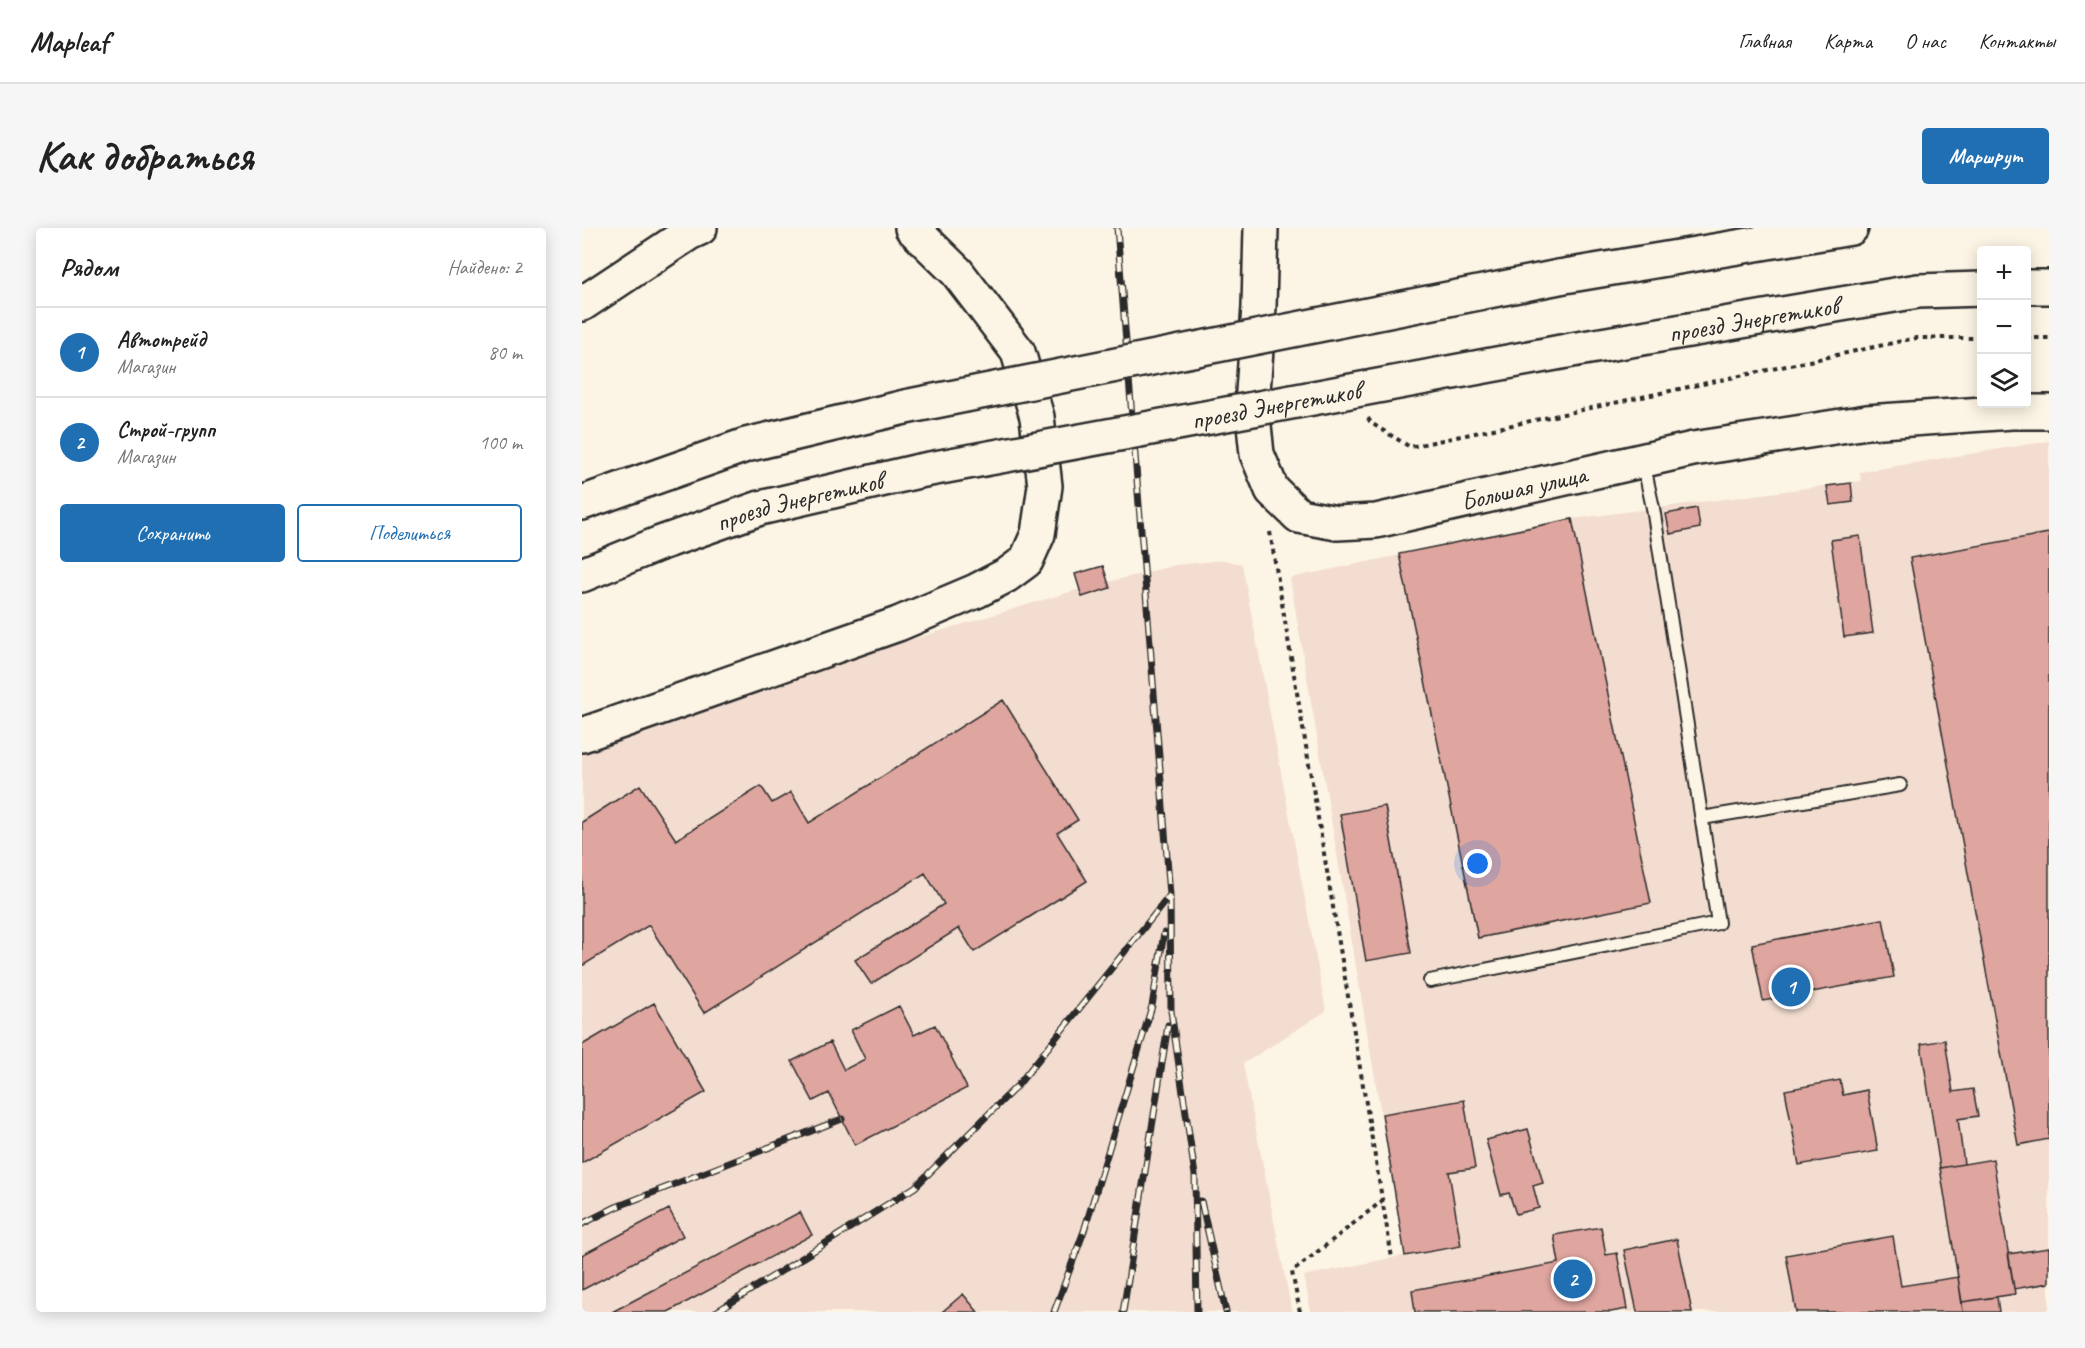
<!DOCTYPE html>
<html lang="ru">
<meta charset="utf-8">
<style>
:root{--surface:#fff;--page:#f6f6f6;--text:#222;--muted:#767676;--line:#e0e0e0;--accent:#1f6fb2}
body{margin:0;font-family:Caveat,sans-serif;background:var(--page);color:var(--text)}
.controls{position:absolute;right:18px;top:18px;display:grid;overflow:hidden;border-radius:6px;box-shadow:0 3px 15px #0003}
.controls button{width:54px;height:54px;display:grid;place-items:center;padding:0;border:0;border-bottom:2px solid var(--line);background:var(--surface);color:var(--text);font:30px sans-serif}
.you{position:absolute;left:896px;top:636px;width:21px;height:21px;margin:-15px;border:4px solid #fff;border-radius:50%;background:#1a73e8;box-shadow:0 0 0 9px #1a73e833}
.badge{display:grid;place-items:center;width:39px;height:39px;border-radius:50%;background:var(--accent);color:#fff;font-size:20px;font-weight:700}
.pin{position:absolute;translate:-50% -50%;border:3px solid #fff;box-shadow:0 2px 6px #0006}
.list{margin:0;padding:0;list-style:none}
h2{display:flex;justify-content:space-between;align-items:center;height:78px;margin:0;padding:0 24px;font-size:26px}
h2 small{font-size:20px;font-weight:400;color:var(--muted)}
.list li{display:grid;grid-template-columns:39px 1fr auto;gap:18px;align-items:center;box-sizing:border-box;height:90px;padding:0 24px;border-top:2px solid var(--line)}
.list b{display:block;font-size:22px;white-space:nowrap}
.list p{margin:0;font-size:20px;white-space:nowrap;color:var(--muted)}
.list em{font-size:20px;font-style:normal;color:var(--muted)}
.actions{display:flex;gap:12px;padding:18px 24px}
.actions a{flex:1;padding:14px 0;border:2px solid var(--accent);border-radius:6px;text-align:center;font-size:21px;color:var(--accent)}
.actions .main{background:var(--accent);color:#fff}
.icon{flex:none;width:33px;height:33px;fill:none;stroke:currentColor;stroke-width:2;stroke-linecap:round;stroke-linejoin:round}
.map{position:relative;flex:none;width:1467px;height:1084px;overflow:hidden;border-radius:6px}
header{display:flex;align-items:center;gap:36px;box-sizing:border-box;height:84px;padding:0 30px;background:var(--surface);border-bottom:2px solid var(--line)}
header strong{font-size:28px}
nav{display:flex;gap:33px;margin-inline-start:auto;font-size:21px}
.intro{display:flex;align-items:center;justify-content:space-between;box-sizing:border-box;height:144px;padding:0 36px}
h1{margin:0;font-size:42px}
.button{padding:15px 27px;border-radius:6px;background:var(--accent);color:#fff;font-size:21px;font-weight:700}
main{display:flex;gap:36px;padding:0 36px}
aside{flex:1;background:var(--surface);border-radius:6px;box-shadow:0 3px 15px #0003}
.map>svg:first-child{display:block}
.built{fill:#f3ddd0}
.building{fill:#dfa59f;stroke:#2b2b2b;stroke-width:1.5}
.lines{fill:none;stroke-linecap:round;stroke-linejoin:round}
.service-casing{stroke:#2b2b2b;stroke-width:16}
.secondary-casing{stroke:#2b2b2b;stroke-width:38}
.primary-casing{stroke:#2b2b2b;stroke-width:38}
.path{stroke:#2b2b2b;stroke-width:4;stroke-dasharray:4.5 4.5;stroke-linecap:butt}
.service{stroke:#fcf5e5;stroke-width:12}
.secondary{stroke:#fcf5e5;stroke-width:33}
.primary{stroke:#fcf5e5;stroke-width:33}
.rail-casing{stroke:#2b2b2b;stroke-width:7}
.rail{stroke:#fcf5e5;stroke-width:4.5;stroke-dasharray:14;stroke-linecap:butt}
.primary-bridge-casing{stroke:#2b2b2b;stroke-width:38;stroke-linecap:butt}
.primary-bridge{stroke:#fcf5e5;stroke-width:33}
.labels{text-anchor:middle;dominant-baseline:central;stroke-width:4.5;stroke-linejoin:round;paint-order:stroke}
.street-label{font-size:26px;fill:#2b2b2b;stroke:#fcf5e5}
</style>
<header>
<strong>Mapleaf</strong>
<nav><a>Главная</a><a>Карта</a><a>О нас</a><a>Контакты</a></nav>
</header>
<div class="intro"><h1>Как добраться</h1><a class="button">Маршрут</a></div>
<main>
<aside>
<h2>Рядом<small>Найдено: 2</small></h2>
<ul class="list">
<li><span class="badge">1</span><div><b>Автотрейд</b><p>Магазин</p></div><em>80 m</em></li>
<li><span class="badge">2</span><div><b>Строй-групп</b><p>Магазин</p></div><em>100 m</em></li>
</ul>
<div class="actions"><a class="main">Сохранить</a><a>Поделиться</a></div>
</aside>
<div class="map">
<svg width="1467" height="1084" viewBox="0 0 1467 1084">
<rect width="100%" height="100%" fill="#fcf5e5"/>
<filter id="ink" filterUnits="userSpaceOnUse"><feTurbulence type="fractalNoise" baseFrequency=".0167" numOctaves="2"/><feDisplacementMap in="SourceGraphic" scale="12" xChannelSelector="R" yChannelSelector="G"/><feConvolveMatrix kernelMatrix="1 2 1 2 8 2 1 2 1" color-interpolation-filters="sRGB"/></filter>
<g filter="url(#ink)">
<path class="built" d="M1467 213V1084H729L722 1048 823 1027 708 350 990 291 1279 253 1278 244Z
M641 332 660 336 744 783 661 836 710 1084H0V522L261 432 498 361 594 337Z"/>
<path class="building" d="M1269 255 1271 274 1248 277 1245 258Z
M1115 280 1118 300 1088 306 1084 286Z
M990 291 1069 675 896 710 817 326Z
M1467 305V911L1436 917 1328 330Z
M1278 308 1291 405 1262 409 1249 312Z
M521 338 528 360 500 369 493 346Z
M421 472 496 592 475 605 505 653 392 724 377 700 289 756 273 732 362 676 343 645 122 785 67 697 0 738V594L58 557 94 612 179 558 190 575 209 564 227 595Z
M803 578 829 725 784 733 758 586Z
M1301 691 1312 749 1181 773 1170 716Z
M72 775 124 864 0 935V817Z
M317 778 332 807 353 797 385 860 273 917 247 865 231 873 210 833 248 814 262 842 283 831 269 802Z
M1363 812 1371 864 1391 861 1396 888 1376 891 1382 936 1358 940 1339 816Z
M1258 852 1261 867 1285 862 1296 923 1217 937 1203 862Z
M882 872 893 940 867 944 879 1018 823 1028 800 886Z
M946 901 961 955 951 958 957 980 934 986 927 965 919 967 904 912Z
M1411 931 1433 1066 1380 1074 1358 940Z
M87 981 101 1008 0 1062V1027Z
M218 984 230 1007 86 1084H30Z
M1019 999 1024 1027 1035 1025 1045 1081 1029 1084H833L830 1062 977 1035 972 1007Z
M1311 1008 1319 1058 1376 1049 1381 1084H1214L1204 1027Z
M1095 1011 1110 1084H1055L1042 1022Z
M1467 1020V1055L1432 1061 1426 1026Z
M381 1066 396 1084H360Z
M1415 1069 1417 1084H1381L1380 1074Z"/>
<g class="lines">
<defs>
<path id="service" d="M1120 590 1318 557
M848 753 1136 695 1071 280 1061 234"/>
<g id="secondary">
<path id="s1" d="M679 0 677 79 670 178 675 226 690 262 717 288 755 295 794 293 1111 221 1285 194 1430 184H1467"/>
</g>
<g id="primary">
<path d="M977 49 1269 0"/>
<path d="M1444 59H1467"/>
<path d="M0 76 107 5 118 0"/>
<path id="s2" d="M990 122 1336 63 1400 61"/>
<path d="M0 275 164 217 323 179"/>
<path id="s3" d="M0 347 76 316 178 280 337 243"/>
<path d="M0 507 316 396 394 363 425 347 444 333 456 306 463 258 455 189 436 124 375 44 330 0"/>
</g>
</defs>
<use href="#service" class="service-casing"/>
<use href="#secondary" class="secondary-casing"/>
<use href="#primary" class="primary-casing"/>
<path class="path" d="M1444 110H1467
M786 190 789 195 828 219 1334 110H1400
M688 304 810 1030
M718 1084 710 1044 800 973"/>
<use href="#service" class="service"/>
<use href="#secondary" class="secondary"/>
<use href="#primary" class="primary"/>
<defs>
<path id="rail" d="M535 0 588 667 589 783 613 947 615 1084
M619 973 644 1084
M0 996 34 979 260 891
M134 1084 333 959 436 857 588 667
M472 1084 502 1003 570 778 582 705
M541 1084 586 797"/>
</defs>
<use href="#rail" class="rail-casing"/>
<use href="#rail" class="rail"/>
<defs>
<g id="primary-bridge">
<path d="M323 179 977 49"/>
<path id="s4" d="M337 243 990 122"/>
</g>
</defs>
<use href="#primary-bridge" class="primary-bridge-casing"/>
<use href="#primary-bridge" class="primary-bridge"/>
</g>
</g>
<g class="labels">
<g class="street-label">
<text stroke="none"><textPath href="#s2" startOffset="184">проезд Энергетиков</textPath></text>
<text stroke="none"><textPath href="#s4" startOffset="363">проезд Энергетиков</textPath></text>
<text stroke="none"><textPath href="#s1" startOffset="532">Большая улица</textPath></text>
<text stroke="none"><textPath href="#s3" startOffset="230">проезд Энергетиков</textPath></text>
</g>
</g>
</svg>
<div class="controls">
<button>+</button>
<button>−</button>
<button><svg class="icon" aria-label="layers" viewBox="0 0 24 24"><path d="M12 4l9 5-9 5-9-5zM3 14l9 5 9-5"/></svg></button>
</div>
<div class="you"></div>
<div class="pin badge" style="left:1209px;top:759px">1</div>
<div class="pin badge" style="left:991px;top:1051px">2</div>
</div>
</main>
